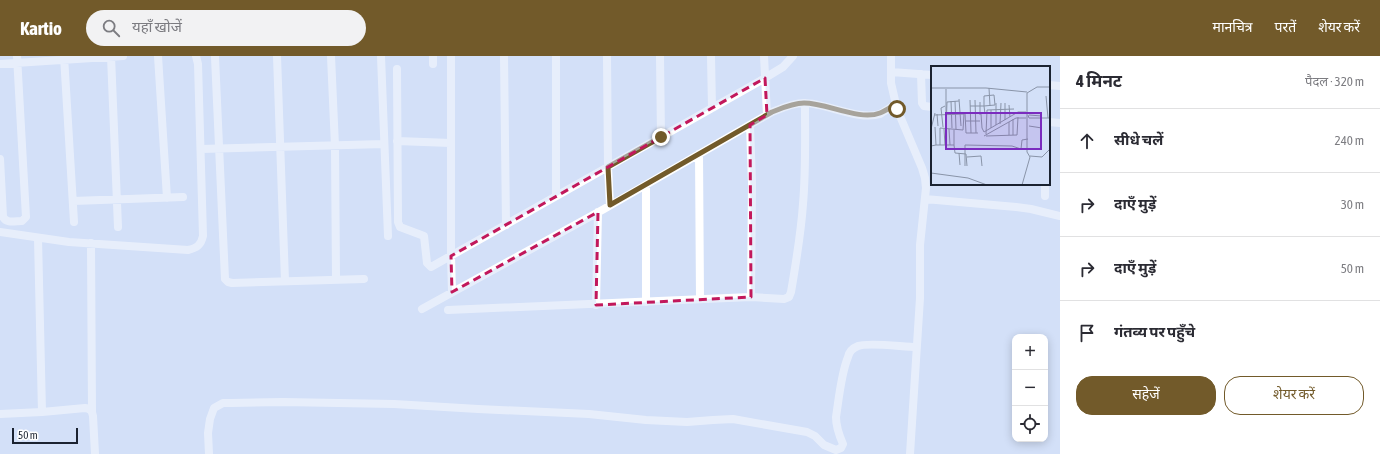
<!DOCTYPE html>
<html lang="hi">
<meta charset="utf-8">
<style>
:root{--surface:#fff;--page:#f2f2f3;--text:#2b2b33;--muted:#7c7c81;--line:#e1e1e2;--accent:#725a2a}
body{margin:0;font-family:"Asap Condensed","Noto Sans Devanagari",sans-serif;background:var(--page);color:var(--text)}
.controls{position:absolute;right:12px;bottom:12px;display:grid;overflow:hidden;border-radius:8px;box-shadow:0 2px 10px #0003}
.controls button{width:36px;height:36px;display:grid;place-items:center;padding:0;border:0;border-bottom:1px solid var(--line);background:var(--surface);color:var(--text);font:20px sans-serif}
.scale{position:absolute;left:12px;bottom:10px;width:66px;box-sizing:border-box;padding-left:4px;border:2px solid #1b2331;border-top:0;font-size:11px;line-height:14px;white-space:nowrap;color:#1b2331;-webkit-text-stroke:3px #fff;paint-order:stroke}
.stop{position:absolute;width:12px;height:12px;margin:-9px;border:3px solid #725a2a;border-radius:50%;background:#fff}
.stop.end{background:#725a2a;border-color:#fff;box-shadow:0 1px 4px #0008}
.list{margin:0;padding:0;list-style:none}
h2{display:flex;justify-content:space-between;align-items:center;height:52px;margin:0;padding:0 16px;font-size:17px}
h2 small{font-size:13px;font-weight:400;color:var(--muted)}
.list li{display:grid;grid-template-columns:26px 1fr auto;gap:12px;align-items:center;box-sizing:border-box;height:64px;padding:0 16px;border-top:1px solid var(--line)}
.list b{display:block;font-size:15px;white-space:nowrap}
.list em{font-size:13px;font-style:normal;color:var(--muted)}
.actions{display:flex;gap:8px;padding:12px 16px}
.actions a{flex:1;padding:9px 0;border:1px solid var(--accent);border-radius:16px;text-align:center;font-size:14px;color:var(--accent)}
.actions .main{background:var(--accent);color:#fff}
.icon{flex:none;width:22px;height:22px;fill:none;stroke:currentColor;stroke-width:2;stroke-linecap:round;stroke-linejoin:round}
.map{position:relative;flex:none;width:1060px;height:398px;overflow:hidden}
header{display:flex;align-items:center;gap:24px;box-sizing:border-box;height:56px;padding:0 20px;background:var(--accent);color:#fff}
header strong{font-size:19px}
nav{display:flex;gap:22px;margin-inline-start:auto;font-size:14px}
.search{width:280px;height:36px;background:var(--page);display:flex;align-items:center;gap:10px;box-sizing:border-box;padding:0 14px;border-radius:22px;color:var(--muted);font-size:15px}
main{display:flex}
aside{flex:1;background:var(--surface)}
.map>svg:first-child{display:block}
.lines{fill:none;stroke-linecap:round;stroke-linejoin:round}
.street{stroke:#fff;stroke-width:8}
.route{stroke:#725a2a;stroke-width:5}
.marked{fill:none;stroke:#c2185b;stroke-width:3;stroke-dasharray:8 5;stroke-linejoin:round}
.inset-road{fill:none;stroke:#8994a8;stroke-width:1}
.view{fill:#7b2cbf;fill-opacity:0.15;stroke:#7b2cbf;stroke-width:2}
.inset-edge{fill:none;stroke:#1b2331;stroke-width:2}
</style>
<header>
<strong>Kartio</strong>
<div class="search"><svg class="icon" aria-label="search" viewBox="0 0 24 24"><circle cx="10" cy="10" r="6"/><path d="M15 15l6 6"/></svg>यहाँ खोजें</div>
<nav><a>मानचित्र</a><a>परतें</a><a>शेयर करें</a></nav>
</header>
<main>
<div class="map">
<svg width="1060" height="398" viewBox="0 0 1060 398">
<rect width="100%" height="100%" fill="#d3e0f8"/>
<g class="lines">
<path class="street" d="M64 0 74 166
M111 0 118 171
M158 0 167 142
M277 0 285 225
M331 0 335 90 336 223
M381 0 388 180
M433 0V8
M451 0V200L452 236
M504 0 506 169
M556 0V140
M607 0 608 111 610 149
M660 0 661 81
M711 0 712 52
M764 0 767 59
M891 0V27L897 53 922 112 925 122 926 132 920 189V242L910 398
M215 1 225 223 228 226 232 227 364 223
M0 8 123 0
M397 13 398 166 400 171 424 180 427 207 431 211 760 25 783 11 793 0
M891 16 932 19
M921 18 922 47 924 50 932 51
M1049 29 1060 30
M1049 66 1060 67
M750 69 752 127 751 241
M397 85 451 87
M201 93 384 88
M699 98 700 243
M0 103 3 161C7 168 15 165 22 165L26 161 17 0
M1045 128V140
M646 129V246
M925 143 1016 151 1031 153 1060 160
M73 145 183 141
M0 176 69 186 188 194C197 192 201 189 203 180L198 8 196 0
M38 182 42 356
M91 187 92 356
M596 249 598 156
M422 253 604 153 772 56C782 52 793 47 804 47 826 47 859 65 880 58 885 55 891 51 896 48
M448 254 751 241 784 243 789 241 791 236C796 207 801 177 803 148 806 114 805 81 805 47
M0 358 42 356 85 352C91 353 92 355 93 360L95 398
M209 398 208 377 210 363 214 352 223 347H231L283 346 394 348 478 353 589 358 646 364 687 366 713 364 733 363 807 376 815 380 824 389 836 394 841 392 843 388C839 379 836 371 836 361 839 342 841 318 848 301 849 296 853 292 858 290 868 286 904 291 916 291"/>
</g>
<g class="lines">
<path class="route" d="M661 81 608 111 610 149 772 56C782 52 793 47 804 47 827 47 859 65 880 57 885 55 891 51 896 48L897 53"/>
</g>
<path d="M0 0H1060V398H0ZM765 22 767 59 750 69 751 241 596 249 598 156 452 236 451 200Z" fill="#d3e0f8" fill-opacity=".55" fill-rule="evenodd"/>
<path class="marked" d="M765 22 767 59 750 69 751 241 596 249 598 156 452 236 451 200Z"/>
<g transform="translate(931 10)">
<rect width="119" height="119" fill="#d3e0f8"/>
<path class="inset-road" d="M0 22H55L96 26M58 22 59 40M15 23V62L16 36 28 35M115 30 117 52M28 33 30 60M39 34 40 67M44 34 45 67M20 35 21 62M24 35 25 63M49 36V49M78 39 79 51M39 40H53L64 39 63 29 53 30V40L54 48M60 44V62M34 47 35 67H47M6 48 7 60M50 48 51 62 53 66 87 46H95M4 49 33 48 32 64 9 62V79M97 49 98 52H119M98 49 111 50M82 53V69M74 54V37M35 55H49M78 56V69M69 58 70 37M65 59V37M98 60 111 62M12 61 10 42 14 40M0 63 4 47M13 63 14 79M18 63 19 79M23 64V79M55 68 56 44 83 43M53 70 85 52H95M55 70 86 69 87 51M5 79H23L24 87 35 88 36 100M0 80 5 79 4 61M28 87 29 99M99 90 111 91 119 83M36 91 50 90 51 100M34 100V79L81 80 90 83 91 74 97 73M0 107 37 112 56 119M91 119 99 91 96 86V27L106 21H119"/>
<path class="view" d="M15 47H110V83H15Z"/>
<rect width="119" height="119" class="inset-edge"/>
</g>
</svg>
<div class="controls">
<button>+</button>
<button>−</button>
<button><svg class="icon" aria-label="locate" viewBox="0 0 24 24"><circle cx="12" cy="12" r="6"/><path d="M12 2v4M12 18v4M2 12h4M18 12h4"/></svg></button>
</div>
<div class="scale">50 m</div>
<div class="stop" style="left:897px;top:53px"></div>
<div class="stop end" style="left:661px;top:81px"></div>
</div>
<aside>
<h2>4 मिनट<small>पैदल · 320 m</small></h2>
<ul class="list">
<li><svg class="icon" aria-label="ahead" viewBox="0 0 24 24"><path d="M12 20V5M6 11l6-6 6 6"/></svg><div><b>सीधे चलें</b></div><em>240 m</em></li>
<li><svg class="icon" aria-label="right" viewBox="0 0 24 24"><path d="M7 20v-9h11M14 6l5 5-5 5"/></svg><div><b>दाएँ मुड़ें</b></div><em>30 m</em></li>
<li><svg class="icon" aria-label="right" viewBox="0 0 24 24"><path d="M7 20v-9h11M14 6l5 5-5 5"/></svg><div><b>दाएँ मुड़ें</b></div><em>50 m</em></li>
<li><svg class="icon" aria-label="arrive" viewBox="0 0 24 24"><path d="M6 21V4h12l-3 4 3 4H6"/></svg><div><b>गंतव्य पर पहुँचे</b></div></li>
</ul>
<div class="actions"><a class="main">सहेजें</a><a>शेयर करें</a></div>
</aside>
</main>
